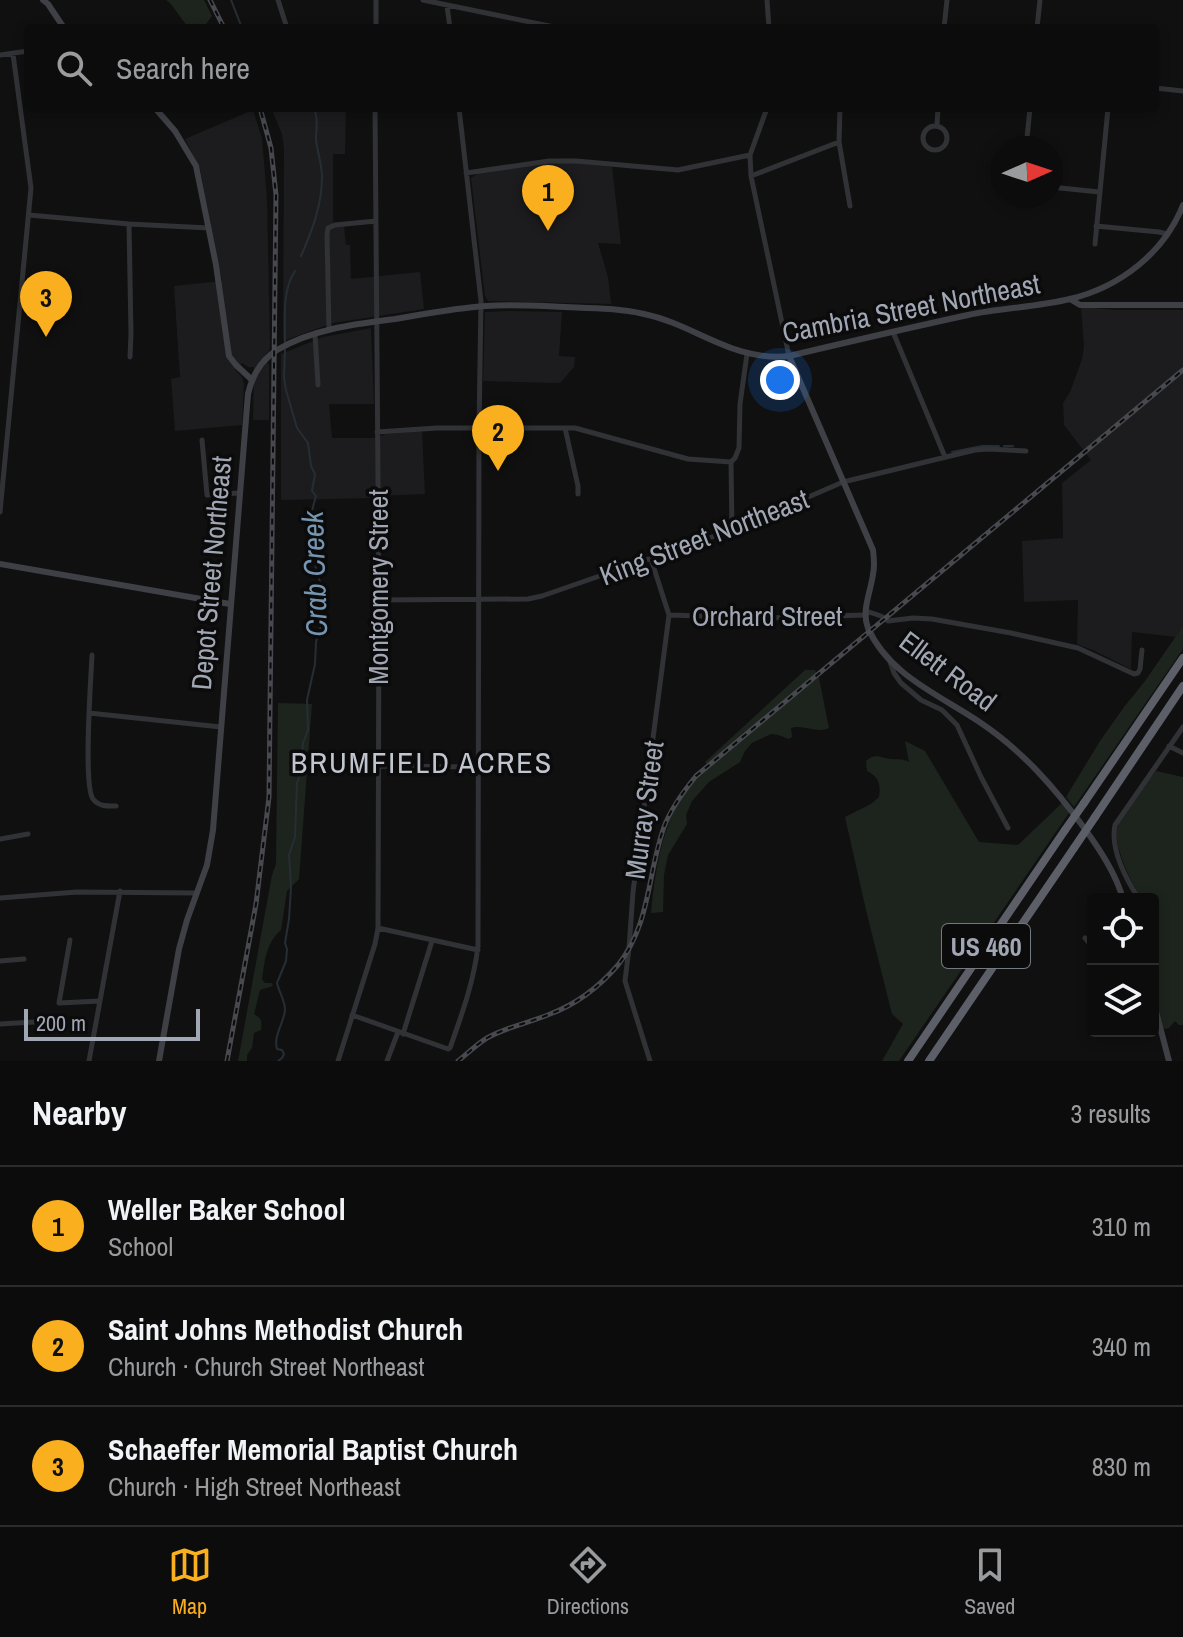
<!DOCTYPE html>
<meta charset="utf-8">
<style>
:root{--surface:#0c0c0d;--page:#1a1a1b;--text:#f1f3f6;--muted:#9a9b9d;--line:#2c2c2e;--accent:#faaf1f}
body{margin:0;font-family:"Archivo Narrow",sans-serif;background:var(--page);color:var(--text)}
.controls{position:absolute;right:24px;bottom:24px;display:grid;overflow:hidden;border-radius:8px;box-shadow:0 4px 12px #0003}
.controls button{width:72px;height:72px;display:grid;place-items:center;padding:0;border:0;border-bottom:2px solid var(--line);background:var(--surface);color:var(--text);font:40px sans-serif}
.compass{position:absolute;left:991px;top:136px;width:72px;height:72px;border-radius:50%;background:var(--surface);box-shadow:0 4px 12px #0003;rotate:87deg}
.scale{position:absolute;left:24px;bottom:20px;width:176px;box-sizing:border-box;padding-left:8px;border:4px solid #a0a6b3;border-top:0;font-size:22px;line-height:28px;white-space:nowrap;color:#a0a6b3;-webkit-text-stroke:6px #0b0b0c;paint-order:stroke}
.you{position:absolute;left:780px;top:380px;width:28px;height:28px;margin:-20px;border:6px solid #fff;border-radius:50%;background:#1a73e8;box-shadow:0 0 0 12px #1a73e833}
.badge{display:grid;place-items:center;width:52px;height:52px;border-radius:50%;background:var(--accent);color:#111;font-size:26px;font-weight:700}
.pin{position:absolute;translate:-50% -66px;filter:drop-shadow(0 2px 4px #0008)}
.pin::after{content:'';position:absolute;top:42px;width:28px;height:24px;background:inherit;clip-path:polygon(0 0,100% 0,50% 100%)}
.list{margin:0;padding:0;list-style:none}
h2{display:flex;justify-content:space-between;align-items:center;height:104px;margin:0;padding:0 32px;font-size:34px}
h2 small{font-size:26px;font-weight:400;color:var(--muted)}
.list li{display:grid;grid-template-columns:52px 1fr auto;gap:24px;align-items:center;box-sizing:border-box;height:120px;padding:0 32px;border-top:2px solid var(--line)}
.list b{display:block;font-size:30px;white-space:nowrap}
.list p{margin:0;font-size:26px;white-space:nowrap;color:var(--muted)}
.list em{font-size:26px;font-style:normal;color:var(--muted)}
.icon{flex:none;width:44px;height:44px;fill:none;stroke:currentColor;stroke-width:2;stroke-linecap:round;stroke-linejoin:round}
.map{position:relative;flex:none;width:1183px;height:1061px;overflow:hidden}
.search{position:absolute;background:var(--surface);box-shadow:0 4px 12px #0003;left:24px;right:24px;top:24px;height:88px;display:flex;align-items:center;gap:20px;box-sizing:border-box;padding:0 28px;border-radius:8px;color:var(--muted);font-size:30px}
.sheet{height:464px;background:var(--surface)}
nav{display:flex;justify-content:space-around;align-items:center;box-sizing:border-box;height:112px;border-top:2px solid var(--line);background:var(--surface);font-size:22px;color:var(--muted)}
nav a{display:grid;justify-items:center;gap:4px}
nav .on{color:var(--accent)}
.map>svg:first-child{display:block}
.built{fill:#1c1c1e}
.green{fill:#1c241d}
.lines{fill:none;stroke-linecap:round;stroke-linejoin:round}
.stream{stroke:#262e35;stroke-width:2}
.street{stroke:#313236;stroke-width:5}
.secondary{stroke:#3f4046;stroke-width:6}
.highway{stroke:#5c5f68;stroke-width:8}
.rail-casing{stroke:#47494f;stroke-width:5}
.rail{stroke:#0b0b0c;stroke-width:2;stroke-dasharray:6;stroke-linecap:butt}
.highway-bridge{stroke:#5c5f68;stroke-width:8}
.labels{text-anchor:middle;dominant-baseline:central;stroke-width:7;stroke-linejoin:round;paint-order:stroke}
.shield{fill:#0b0b0c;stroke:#737881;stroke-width:2}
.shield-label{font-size:26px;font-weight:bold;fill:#a0a6b3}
.street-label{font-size:28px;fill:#a0a6b3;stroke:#0b0b0c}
.water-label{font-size:30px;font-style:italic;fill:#7595b0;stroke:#0b0b0c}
.neighbourhood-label{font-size:30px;letter-spacing:2px;fill:#c1c5cf;stroke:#0b0b0c}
</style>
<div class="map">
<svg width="1183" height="1061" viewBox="0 0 1183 1061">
<rect width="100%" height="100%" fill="#101011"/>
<path class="built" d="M271 108H346L345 154H333V227L344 226 346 245H350L351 279 420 272 424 309 333 323 283 341 284 148 282 134Z
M253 110 262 138 267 198 270 347 269 351 263 358 269 364V420H253L254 367H248L242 363 235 370 242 377 244 385 242 425 175 431 171 379 180 377 174 286 222 281 200 169 185 139Z
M575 162 612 167 621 244 598 243 608 277 611 304 488 301 485 296 471 178 480 172 549 163Z
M1081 307 1116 310H1183V626L1176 637 1132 632 1131 669 1095 651 1077 644 1078 600 1024 602 1022 541 1063 538 1062 483 1091 460 1064 425 1063 403 1070 392 1082 359 1084 346Z
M508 311 562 312 559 356 575 357 574 367 560 383 483 381 485 312Z
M371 328 374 404H329L332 438H375L386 434 422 431 425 494 376 496 375 498 281 500V354L323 337Z"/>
<path class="green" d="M166 0H204L212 16 203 28 187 26 171 4Z
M1183 626V649L1074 807 1066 797 1100 741 1124 707 1145 681Z
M805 670H815L819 678 829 728C816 734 804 724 791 728L792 737 789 739 778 735 771 734 752 743 745 751 740 762 709 782 692 801 686 815 687 824 668 855 664 875 663 912 651 913C656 862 665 799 710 767L705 762Z
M278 703 312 704 299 879 287 891 281 930C266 943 265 960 262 979L265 983H272L273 986 260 990 254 1014C262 1018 262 1022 261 1030L254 1033 252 1048 247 1055V1061H238L272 875 276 864Z
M905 741 925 751 979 842 1018 845 1062 803 1069 813 899 1061H882L903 1024 892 1014 866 910 845 817 871 804 879 797C881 785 879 777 867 771L866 761C875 753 879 757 890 759 898 760 901 758 909 762Z
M1156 771 1183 777V1025H1179L1175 1021 1169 1028 1165 1029 1163 1027 1153 989V899H1142C1132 884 1113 846 1117 828 1122 810 1144 786 1156 771Z"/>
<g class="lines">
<path class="stream" d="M231 0 242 28
M301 256C312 231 322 205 322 177 322 164 317 151 316 139 316 128 319 117 313 108
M285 343C285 320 282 290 295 271
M1004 446H1013
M952 452 982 446H999
M278 1061 282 1058 284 1054 282 1050 277 1049C273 1036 284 1023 285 1010 285 1000 279 992 277 983L286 961 287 949 285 943 289 919 291 887 289 855 295 837 297 783 300 775 306 766 302 755 303 743 308 730 307 700 315 664 316 642 321 626V584L316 571 314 548 318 538 317 533 309 521 316 496 312 491 315 474 311 466 308 443 297 428 286 390 284 377 285 350"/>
<path class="street" d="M278 0 287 28
M423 0 559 28
M767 0 769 28
M447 6 450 28
M376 28V0
M944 28 947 0
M1037 28 1040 0
M0 55 28 51
M1155 88 1183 91
M767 108 750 155 751 176 789 356
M840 108 839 142 850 206
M937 125 938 108
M923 138a12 12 0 1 1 24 0a12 12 0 1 1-24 0Z
M1026 148 1030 108
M466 173 549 161H576L678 170 750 155
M751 176 839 142
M1051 187 1099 192
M29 215 129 224 209 228
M129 224 131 334 130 357
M1096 226 1159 232 1167 234
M1095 244 1108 108
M329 330 327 235 328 228 335 225 376 221
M893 332 945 457
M315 334 318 385
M565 428 578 486V494
M377 432 437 428H575L688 459 731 462
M202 440 207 495 239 493
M0 512 31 188 13 54
M732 530 731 462 735 458 739 448 740 404 747 354
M379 600 528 599 542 596 732 530 843 482 975 450 988 449 1026 451
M866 611 881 616 888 621 913 618 932 619 1011 633 1078 648 1134 674 1138 673 1140 669 1142 650
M669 615 767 618 866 615
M92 655C91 678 83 785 93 799 99 807 108 806 116 806
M890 662 894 673 901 683 921 700 942 710 957 725 981 777 1008 828
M89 713 221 727
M1169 746 1183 753
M378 766 479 767
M0 839 28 834
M0 898 77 892 197 893
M1139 899C1126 879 1110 849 1115 825L1183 727
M378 928 478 950
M1085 938 1093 948
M70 940 59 1003 100 1001
M0 961 24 959
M352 1015 448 1049 450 1048C462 1014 474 981 478 946L479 428 481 301 459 108
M0 1024 34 1022
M403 1034 432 941
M89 1061 120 891
M338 1061 375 944 378 928 379 600 375 108
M387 1061 398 1032
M650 1061 625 981 629 948 633 892 669 615 651 559"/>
<path class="secondary" d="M43 0 48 4 64 28
M155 108 175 131 196 166 216 265 229 356 236 365 251 379
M1070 299 1080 305H1183
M789 356 873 550C874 558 875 566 873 574 871 591 861 611 868 628 888 674 939 695 978 721 1022 750 1054 787 1085 829 1100 850 1116 874 1123 899
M0 564 230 604
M1153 1000 1169 1061
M159 1061 179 949 187 920 207 865 213 830 248 394C252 376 261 360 277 350 312 329 356 324 395 319 425 314 455 308 486 306 512 304 539 306 565 307 591 308 618 308 644 314 696 325 732 362 789 356 848 342 908 328 968 315 1001 308 1037 307 1070 299 1120 287 1164 253 1183 205"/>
<path class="highway" d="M1084 803 1183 658
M1095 817 1183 686
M908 1061 1065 830
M929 1061 1074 848"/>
<defs>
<path id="rail" d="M210 0 224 28
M227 1061 256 904 269 797 276 195 271 148 260 108
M458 1061C467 1054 477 1044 487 1038 506 1027 529 1023 550 1014 577 1004 599 987 618 965 651 923 647 875 664 827 671 808 683 792 696 776L1183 370"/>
</defs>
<use href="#rail" class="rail-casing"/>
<use href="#rail" class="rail"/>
<path class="highway-bridge" d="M1065 830 1084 803
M1074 848 1095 817"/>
</g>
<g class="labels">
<rect class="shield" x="942" y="924" width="88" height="44" rx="6"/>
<g class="shield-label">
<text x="986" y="946">US 460</text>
</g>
<g class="street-label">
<text transform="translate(911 308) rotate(-11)">Cambria Street Northeast</text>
<text transform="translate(704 537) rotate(-21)">King Street Northeast</text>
<text transform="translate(211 573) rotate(-85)">Depot Street Northeast</text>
<text transform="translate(378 587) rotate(-90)">Montgomery Street</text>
<text x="767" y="616">Orchard Street</text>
<text transform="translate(948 671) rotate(37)">Ellett Road</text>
<text transform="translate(644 810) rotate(-82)">Murray Street</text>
</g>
<g class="water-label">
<text transform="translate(314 574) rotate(-92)">Crab Creek</text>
</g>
<g class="neighbourhood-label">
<text x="422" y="762">BRUMFIELD ACRES</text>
</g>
</g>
</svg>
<div class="controls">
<button><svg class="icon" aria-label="locate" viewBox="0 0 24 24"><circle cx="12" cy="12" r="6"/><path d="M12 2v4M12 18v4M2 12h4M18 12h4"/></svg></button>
<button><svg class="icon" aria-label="layers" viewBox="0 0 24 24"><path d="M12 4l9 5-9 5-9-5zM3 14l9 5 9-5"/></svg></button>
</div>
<svg class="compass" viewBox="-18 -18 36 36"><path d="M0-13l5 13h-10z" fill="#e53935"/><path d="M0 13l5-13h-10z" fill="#9a9b9d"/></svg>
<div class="scale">200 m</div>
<div class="you"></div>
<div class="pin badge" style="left:548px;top:231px">1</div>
<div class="pin badge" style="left:498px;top:471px">2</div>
<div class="pin badge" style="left:46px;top:337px">3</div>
<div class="search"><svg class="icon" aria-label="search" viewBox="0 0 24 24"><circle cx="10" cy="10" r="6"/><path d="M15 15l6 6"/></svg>Search here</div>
</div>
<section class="sheet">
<h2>Nearby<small>3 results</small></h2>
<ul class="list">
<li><span class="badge">1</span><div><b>Weller Baker School</b><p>School</p></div><em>310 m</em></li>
<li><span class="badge">2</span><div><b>Saint Johns Methodist Church</b><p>Church · Church Street Northeast</p></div><em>340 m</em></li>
<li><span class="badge">3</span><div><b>Schaeffer Memorial Baptist Church</b><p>Church · High Street Northeast</p></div><em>830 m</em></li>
</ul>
</section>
<nav>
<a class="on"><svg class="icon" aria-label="map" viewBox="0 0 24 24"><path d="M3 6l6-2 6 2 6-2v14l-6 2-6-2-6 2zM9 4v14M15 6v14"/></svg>Map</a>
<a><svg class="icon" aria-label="directions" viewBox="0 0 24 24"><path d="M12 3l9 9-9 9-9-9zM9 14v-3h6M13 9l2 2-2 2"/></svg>Directions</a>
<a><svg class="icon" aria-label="saved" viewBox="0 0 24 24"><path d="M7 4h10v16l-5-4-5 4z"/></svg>Saved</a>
</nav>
